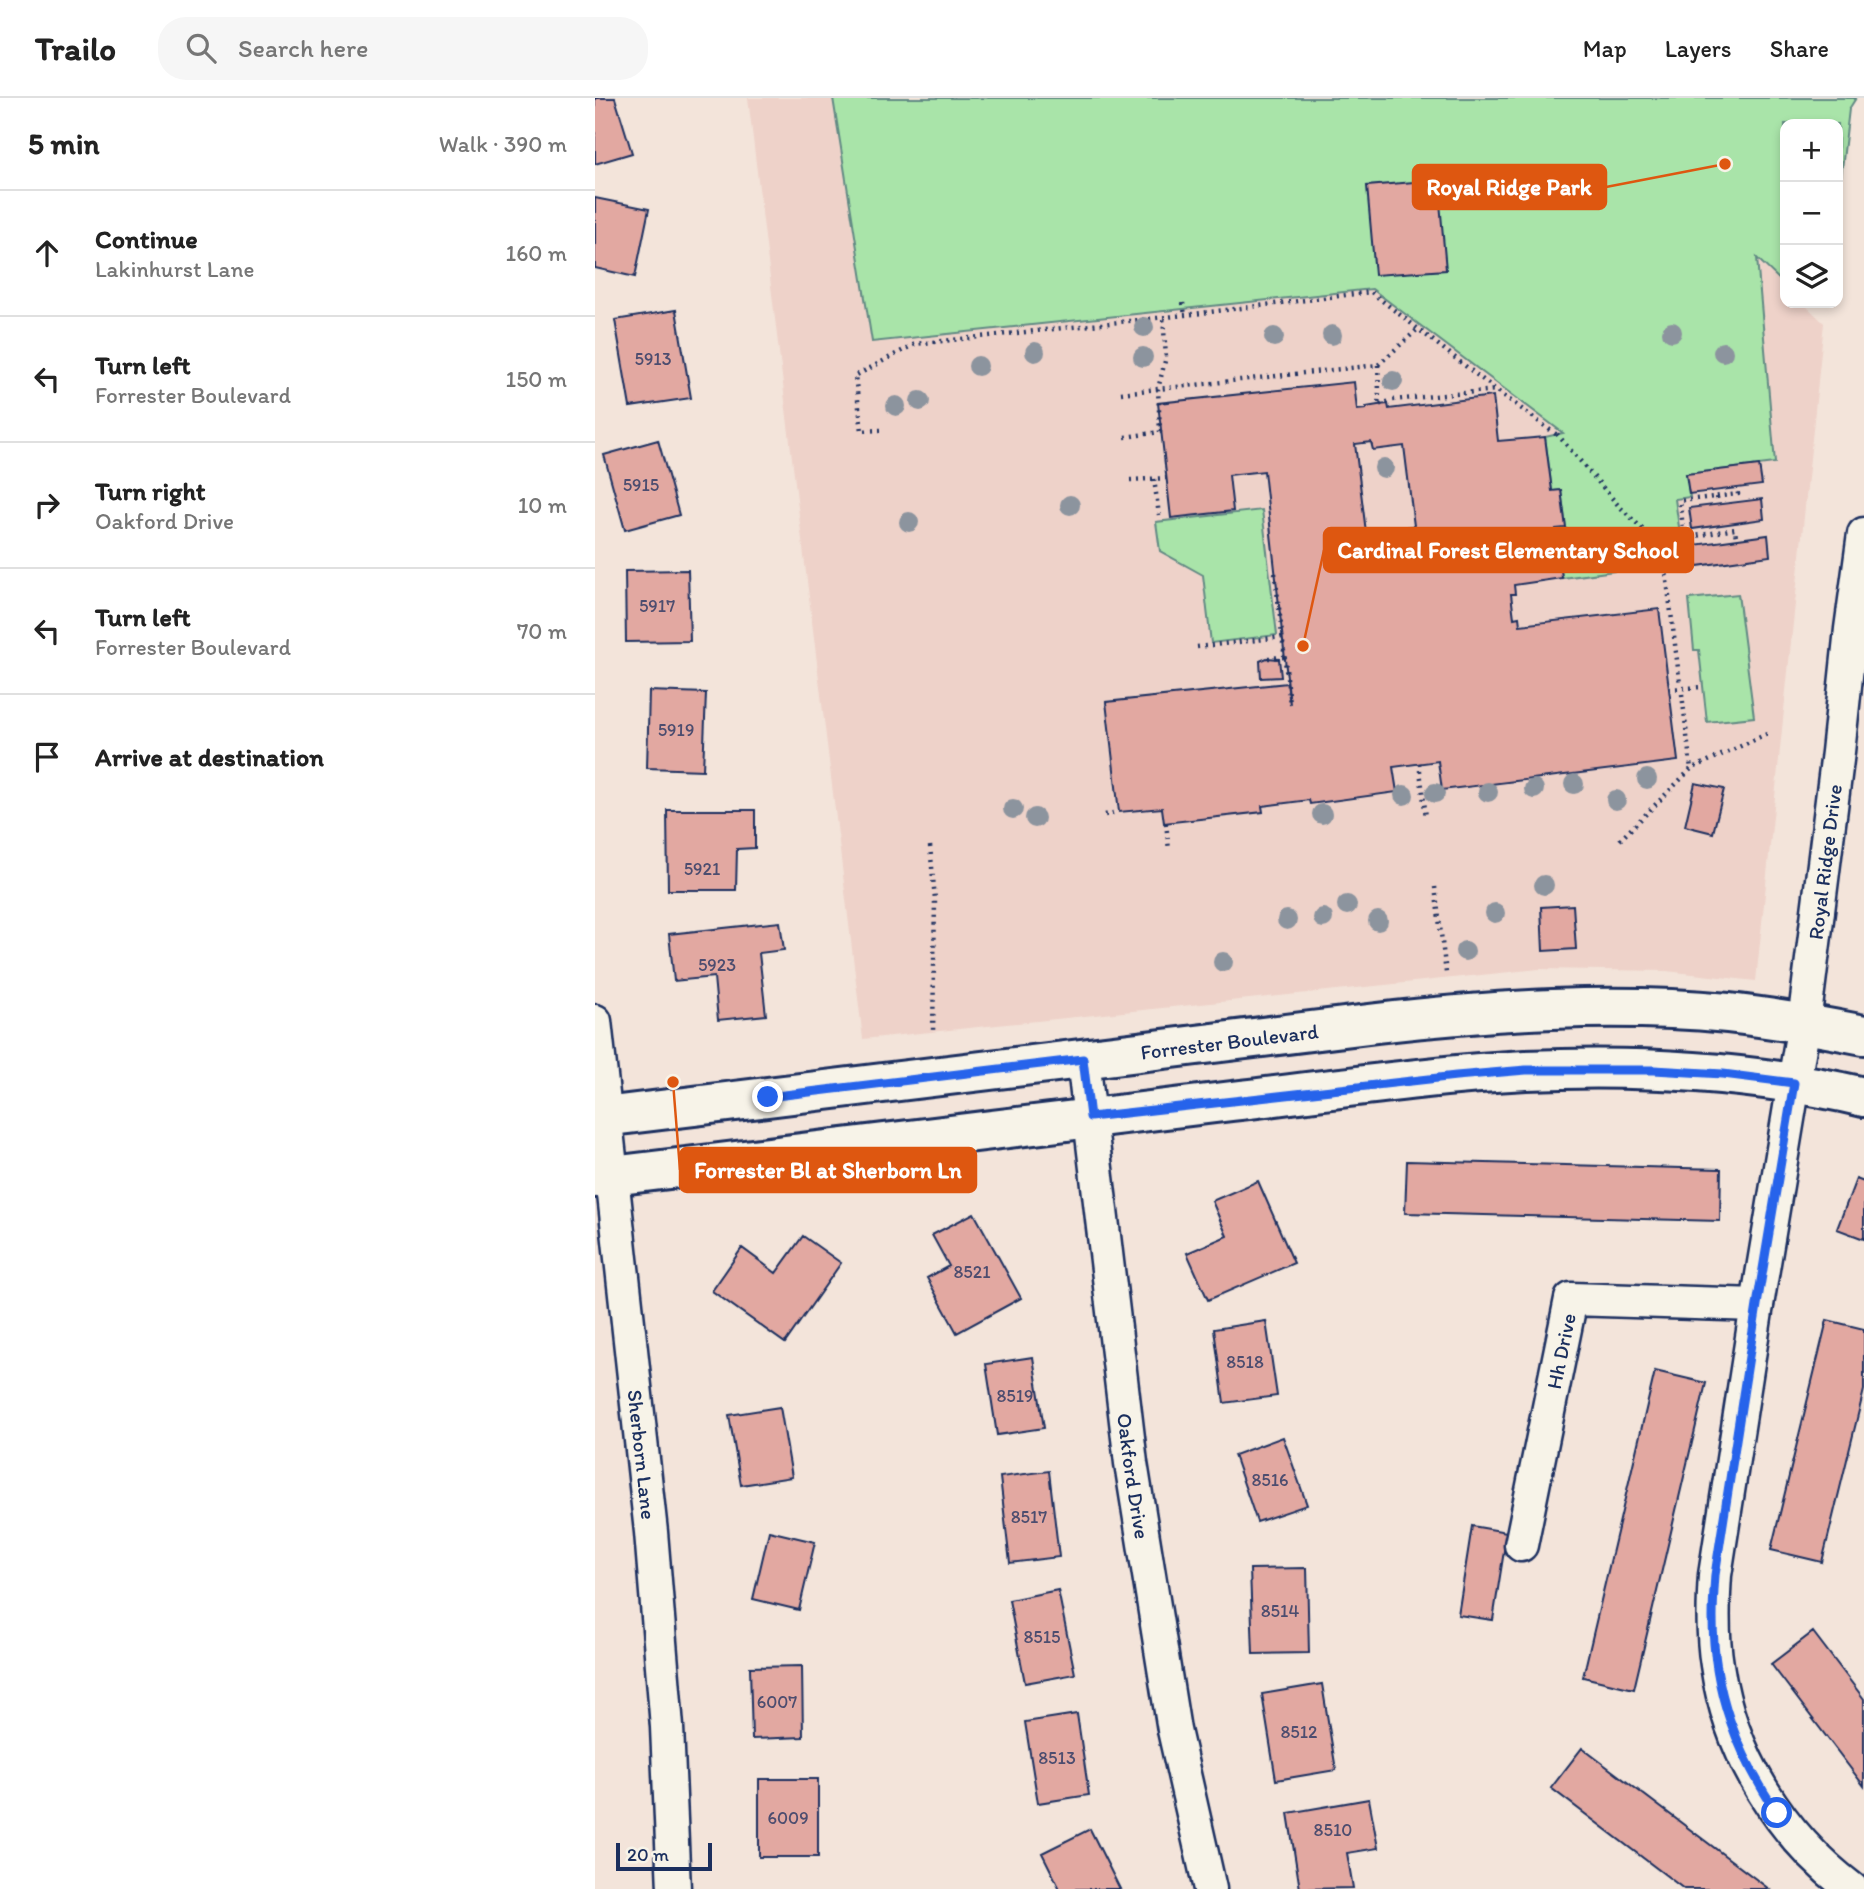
<!DOCTYPE html>
<meta charset="utf-8">
<style>
:root{--surface:#fff;--page:#f6f6f6;--text:#222;--muted:#767676;--line:#e0e0e0}
body{margin:0;font-family:Itim,sans-serif;background:var(--page);color:var(--text)}
.controls{position:absolute;right:21px;top:21px;display:grid;overflow:hidden;border-radius:14px;box-shadow:0 4px 10px #0003}
.controls button{width:63px;height:63px;display:grid;place-items:center;padding:0;border:0;border-bottom:2px solid var(--line);background:var(--surface);color:var(--text);font:35px sans-serif}
.scale{position:absolute;left:21px;bottom:18px;width:96px;box-sizing:border-box;padding-left:7px;border:4px solid #1b2f5e;border-top:0;font-size:19px;line-height:24px;white-space:nowrap;color:#1b2f5e;-webkit-text-stroke:5px #f7f3e8;paint-order:stroke}
.stop{position:absolute;width:21px;height:21px;margin:-16px;border:5px solid #2563eb;border-radius:50%;background:#fff}
.stop.end{background:#2563eb;border-color:#fff;box-shadow:0 2px 7px #0008}
.list{margin:0;padding:0;list-style:none}
h2{display:flex;justify-content:space-between;align-items:center;height:91px;margin:0;padding:0 28px;font-size:30px}
h2 small{font-size:23px;font-weight:400;color:var(--muted)}
.list li{display:grid;grid-template-columns:46px 1fr auto;gap:21px;align-items:center;box-sizing:border-box;height:126px;padding:0 28px;border-top:2px solid var(--line)}
.list b{display:block;font-size:26px;white-space:nowrap}
.list p{margin:0;font-size:23px;white-space:nowrap;color:var(--muted)}
.list em{font-size:23px;font-style:normal;color:var(--muted)}
.icon{flex:none;width:38px;height:38px;fill:none;stroke:currentColor;stroke-width:2;stroke-linecap:round;stroke-linejoin:round}
.map{position:relative;flex:none;width:1269px;height:1791px;overflow:hidden}
header{display:flex;align-items:center;gap:42px;box-sizing:border-box;height:98px;padding:0 35px;background:var(--surface);border-bottom:2px solid var(--line)}
header strong{font-size:33px}
nav{display:flex;gap:38px;margin-inline-start:auto;font-size:24px}
.search{width:490px;height:63px;background:var(--page);display:flex;align-items:center;gap:18px;box-sizing:border-box;padding:0 24px;border-radius:28px;color:var(--muted);font-size:26px}
main{display:flex}
aside{flex:1;background:var(--surface)}
.map>svg:first-child{display:block}
.built{fill:#eed2c9}
.green{fill:#a9e4a9;stroke:#628a84;stroke-width:2}
.building{fill:#e2a8a1;stroke:#1b2f5e;stroke-width:2;fill-rule:evenodd}
.lines{fill:none;stroke-linecap:round;stroke-linejoin:round}
.minor-casing{stroke:#1b2f5e;stroke-width:37}
.tertiary-casing{stroke:#1b2f5e;stroke-width:44}
.path{stroke:#1b2f5e;stroke-width:4.5;stroke-dasharray:2 5;stroke-linecap:butt}
.minor{stroke:#f7f3e8;stroke-width:32}
.tertiary{stroke:#f7f3e8;stroke-width:38}
.tree{fill:#8c949e}
.route{stroke:#2563eb;stroke-width:9}
.labels{text-anchor:middle;dominant-baseline:central;stroke-width:7;stroke-linejoin:round;paint-order:stroke}
.number-label{font-size:18px;fill:#4d4d6f}
.street-label{font-size:21px;fill:#1b2f5e;stroke:#f7f3e8}
.leader{fill:none;stroke:#de5710;stroke-width:2.5}
.callout-dot{fill:#de5710;stroke:#f7f3e8;stroke-width:2.5}
.callout{fill:#de5710;stroke:#de5710;stroke-width:2.5}
.callout-label{font-size:23px;text-anchor:middle;font-weight:bold;fill:#fff}
</style>
<header>
<strong>Trailo</strong>
<div class="search"><svg class="icon" aria-label="search" viewBox="0 0 24 24"><circle cx="10" cy="10" r="6"/><path d="M15 15l6 6"/></svg>Search here</div>
<nav><a>Map</a><a>Layers</a><a>Share</a></nav>
</header>
<main>
<aside>
<h2>5 min<small>Walk · 390 m</small></h2>
<ul class="list">
<li><svg class="icon" aria-label="ahead" viewBox="0 0 24 24"><path d="M12 20V5M6 11l6-6 6 6"/></svg><div><b>Continue</b><p>Lakinhurst Lane</p></div><em>160 m</em></li>
<li><svg class="icon" aria-label="left" viewBox="0 0 24 24"><path d="M17 20v-9H6M10 6l-5 5 5 5"/></svg><div><b>Turn left</b><p>Forrester Boulevard</p></div><em>150 m</em></li>
<li><svg class="icon" aria-label="right" viewBox="0 0 24 24"><path d="M7 20v-9h11M14 6l5 5-5 5"/></svg><div><b>Turn right</b><p>Oakford Drive</p></div><em>10 m</em></li>
<li><svg class="icon" aria-label="left" viewBox="0 0 24 24"><path d="M17 20v-9H6M10 6l-5 5 5 5"/></svg><div><b>Turn left</b><p>Forrester Boulevard</p></div><em>70 m</em></li>
<li><svg class="icon" aria-label="arrive" viewBox="0 0 24 24"><path d="M6 21V4h12l-3 4 3 4H6"/></svg><div><b>Arrive at destination</b></div></li>
</ul>
</aside>
<div class="map">
<svg width="1269" height="1791" viewBox="0 0 1269 1791">
<rect width="100%" height="100%" fill="#f3e4da"/>
<filter id="ink" filterUnits="userSpaceOnUse"><feTurbulence type="fractalNoise" baseFrequency=".0143" numOctaves="2"/><feDisplacementMap in="SourceGraphic" scale="14" xChannelSelector="R" yChannelSelector="G"/><feConvolveMatrix kernelMatrix="1 2 1 2 8 2 1 2 1" color-interpolation-filters="sRGB"/></filter>
<g filter="url(#ink)">
<path class="built" d="M153 0H1004L1190 187V205H1208L1229 225 1161 883 1071 873 944 871 268 941Z"/>
<path class="green" d="M238 0H1261L1254 11 1243 105V26H1190V187L1162 160 1180 365 1091 376 1095 399 1080 401 1085 436 1098 434 1101 462 967 480 961 431 971 429 966 392 957 393 950 339 968 335 777 191 277 244Z
M667 412 682 537 616 545 608 477 565 453 561 424Z
M1143 496 1159 619 1112 624 1104 552H1099L1094 501Z"/>
<path class="building" d="M0 0H20L37 55 0 66Z
M843 82 851 172 780 177 772 88Z
M0 100 54 111 40 179 0 170Z
M81 212 96 300 35 309 20 222Z
M759 284 762 312 771 311V309L783 307 793 306 794 311 898 298 903 343 950 339 957 393 966 392 971 430 961 431 967 480 919 487 920 496H916L919 520 924 519 925 527 1064 511 1083 663 847 692 843 663 798 669 802 694 715 706 714 702 667 708 668 714 569 725 567 710 524 714 511 604 692 585 695 606 669 373 634 377 638 413 576 420 563 305ZM776 344 778 352 809 348 819 428 771 434 760 346Z
M63 342 84 417 30 432 9 357Z
M1164 367 1167 387 1094 396 1091 376Z
M1167 401 1169 421 1097 431 1094 410Z
M1173 437 1175 458 1102 468 1099 447Z
M93 472 95 543 31 544 30 473Z
M672 560 684 561 686 579 666 580 665 563Z
M54 593 111 595 108 672 52 670Z
M1100 685 1129 691 1118 735 1090 728Z
M72 712H160V750L142 751 141 792H73Z
M978 807 981 851 948 853 946 809Z
M185 824 189 852 164 855 171 917 123 922 119 879 79 883 74 836Z
M812 1063 1126 1071 1125 1123 810 1115Z
M1261 1081 1269 1084V1141L1242 1131Z
M663 1083 699 1165 613 1202 592 1155 632 1138 617 1103Z
M379 1115 426 1200 362 1235 332 1180 354 1168 337 1137Z
M208 1138 246 1165 190 1245 117 1193 147 1150 181 1175Z
M1232 1222 1269 1231V1292L1227 1464 1176 1452Z
M671 1223 682 1298 629 1305 619 1231Z
M438 1259 449 1330 402 1337 391 1266Z
M1060 1273 1111 1285 1039 1591 988 1579Z
M185 1309 197 1379 146 1387 134 1317Z
M688 1339 712 1407 662 1424 639 1357Z
M454 1373 464 1459 415 1465 405 1379Z
M877 1428 912 1434 898 1522 863 1517Z
M174 1433 220 1444 204 1512 158 1501Z
M712 1470 714 1555 658 1556 655 1471Z
M463 1492 480 1576 430 1585 414 1502Z
M1218 1534 1269 1601V1688L1176 1566Z
M207 1568 208 1639 157 1641 155 1569Z
M727 1586 741 1672 681 1682 667 1596Z
M482 1616 494 1697 443 1705 430 1624Z
M987 1650 1174 1791H1089L956 1690Z
M164 1681H223V1759H164Z
M774 1701 783 1750 752 1755 758 1790 705 1791 693 1715Z
M495 1731 525 1791H465L447 1755Z"/>
<g class="lines">
<defs>
<g id="minor">
<path id="s1" d="M0 923 56 1434 72 1629 79 1791"/>
<path id="s2" d="M488 961 536 1365 579 1632 615 1791"/>
<path id="s3" d="M926 1447 976 1201 1162 1207"/>
<path id="s4" d="M1257 1791C1185 1737 1135 1656 1122 1567 1117 1537 1118 1507 1120 1477L1162 1207 1209 925 1243 654 1256 531 1269 436"/>
</g>
<g id="tertiary">
<path id="s5" d="M0 1020 782 925C899 912 1016 904 1133 915 1178 920 1224 928 1269 937"/>
<path d="M0 1080C213 1056 425 1027 637 1003 735 992 833 977 931 972 1044 967 1159 973 1269 999"/>
</g>
</defs>
<use href="#minor" class="minor-casing"/>
<use href="#tertiary" class="tertiary-casing"/>
<path class="path" d="M588 205 590 217
M783 267 784 293 783 307 798 302 901 292
M526 295 783 267 823 231
M286 332 267 333 260 278 320 246 590 217 776 194 901 292 962 337
M962 336 1023 407 1068 451 1085 586
M530 339 565 334 563 291 571 259 568 219
M559 381 564 417
M535 382 572 380
M1122 399 1123 407
M1089 440 1140 431 1141 441
M1068 451 1089 440 1085 403 1143 396 1142 390
M680 475 695 606
M602 549 687 539
M673 560 690 559
M1074 591 1108 589
M1087 596 1096 671
M824 665 831 719
M510 717 518 715
M571 725 574 752
M1025 742 1096 671 1174 635
M335 748 340 801 338 935
M840 789 851 875"/>
<use href="#minor" class="minor"/>
<use href="#tertiary" class="tertiary"/>
</g>
<g class="tree">
<circle cx="549" cy="229" r="10"/>
<circle cx="1077" cy="234" r="10"/>
<circle cx="737" cy="237" r="10"/>
<circle cx="679" cy="239" r="10"/>
<circle cx="440" cy="254" r="10"/>
<circle cx="1128" cy="254" r="10"/>
<circle cx="548" cy="259" r="10"/>
<circle cx="383" cy="268" r="10"/>
<circle cx="798" cy="283" r="10"/>
<circle cx="325" cy="303" r="10"/>
<circle cx="301" cy="308" r="10"/>
<circle cx="789" cy="370" r="10"/>
<circle cx="475" cy="407" r="10"/>
<circle cx="314" cy="424" r="10"/>
<circle cx="1052" cy="681" r="10"/>
<circle cx="979" cy="686" r="10"/>
<circle cx="939" cy="691" r="10"/>
<circle cx="893" cy="694" r="10"/>
<circle cx="840" cy="695" r="10"/>
<circle cx="809" cy="697" r="10"/>
<circle cx="1021" cy="702" r="10"/>
<circle cx="418" cy="711" r="10"/>
<circle cx="727" cy="716" r="10"/>
<circle cx="440" cy="720" r="10"/>
<circle cx="949" cy="787" r="10"/>
<circle cx="752" cy="807" r="10"/>
<circle cx="900" cy="815" r="10"/>
<circle cx="728" cy="820" r="10"/>
<circle cx="692" cy="822" r="10"/>
<circle cx="783" cy="823" r="10"/>
<circle cx="870" cy="853" r="10"/>
<circle cx="628" cy="864" r="10"/>
</g>
</g>
<g class="lines" filter="url(#ink)">
<path class="route" d="M173 999 488 961 495 1019 861 978 931 972H1059L1128 976 1199 985 1162 1207 1120 1477C1119 1491 1118 1506 1118 1520 1118 1594 1142 1654 1182 1715"/>
</g>
<g class="labels">
<g class="number-label">
<text x="58" y="261">5913</text>
<text x="46" y="387">5915</text>
<text x="62" y="508">5917</text>
<text x="81" y="632">5919</text>
<text x="107" y="771">5921</text>
<text x="122" y="867">5923</text>
<text x="377" y="1174">8521</text>
<text x="650" y="1264">8518</text>
<text x="420" y="1298">8519</text>
<text x="675" y="1382">8516</text>
<text x="434" y="1419">8517</text>
<text x="685" y="1513">8514</text>
<text x="447" y="1539">8515</text>
<text x="182" y="1604">6007</text>
<text x="704" y="1634">8512</text>
<text x="462" y="1660">8513</text>
<text x="193" y="1720">6009</text>
<text x="738" y="1732">8510</text>
</g>
<g class="street-label">
<text stroke="none"><textPath href="#s4" startOffset="1080">Royal Ridge Drive</textPath></text>
<text stroke="none"><textPath href="#s5" startOffset="639">Forrester Boulevard</textPath></text>
<text stroke="none"><textPath href="#s3" startOffset="198">Hh Drive</textPath></text>
<text stroke="none"><textPath href="#s1" startOffset="436">Sherborn Lane</textPath></text>
<text stroke="none"><textPath href="#s2" startOffset="420">Oakford Drive</textPath></text>
</g>
</g>
<path class="leader" d="M1130 66L1011 89M708 548L729 452M78 984L85 1072"/>
<g class="callout-dot">
<circle cx="1130" cy="66" r="7"/>
<circle cx="708" cy="548" r="7"/>
<circle cx="78" cy="984" r="7"/>
</g>
<g class="callout">
<rect x="818" y="67" width="193" height="44" rx="7"/>
<rect x="729" y="430" width="369" height="44" rx="7"/>
<rect x="85" y="1050" width="296" height="44" rx="7"/>
</g>
<g class="callout-label">
<text x="914" y="97">Royal Ridge Park</text>
<text x="913" y="460">Cardinal Forest Elementary School</text>
<text x="233" y="1080">Forrester Bl at Sherborn Ln</text>
</g>
</svg>
<div class="controls">
<button>+</button>
<button>−</button>
<button><svg class="icon" aria-label="layers" viewBox="0 0 24 24"><path d="M12 4l9 5-9 5-9-5zM3 14l9 5 9-5"/></svg></button>
</div>
<div class="scale">20 m</div>
<div class="stop" style="left:1182px;top:1715px"></div>
<div class="stop end" style="left:173px;top:999px"></div>
</div>
</main>
